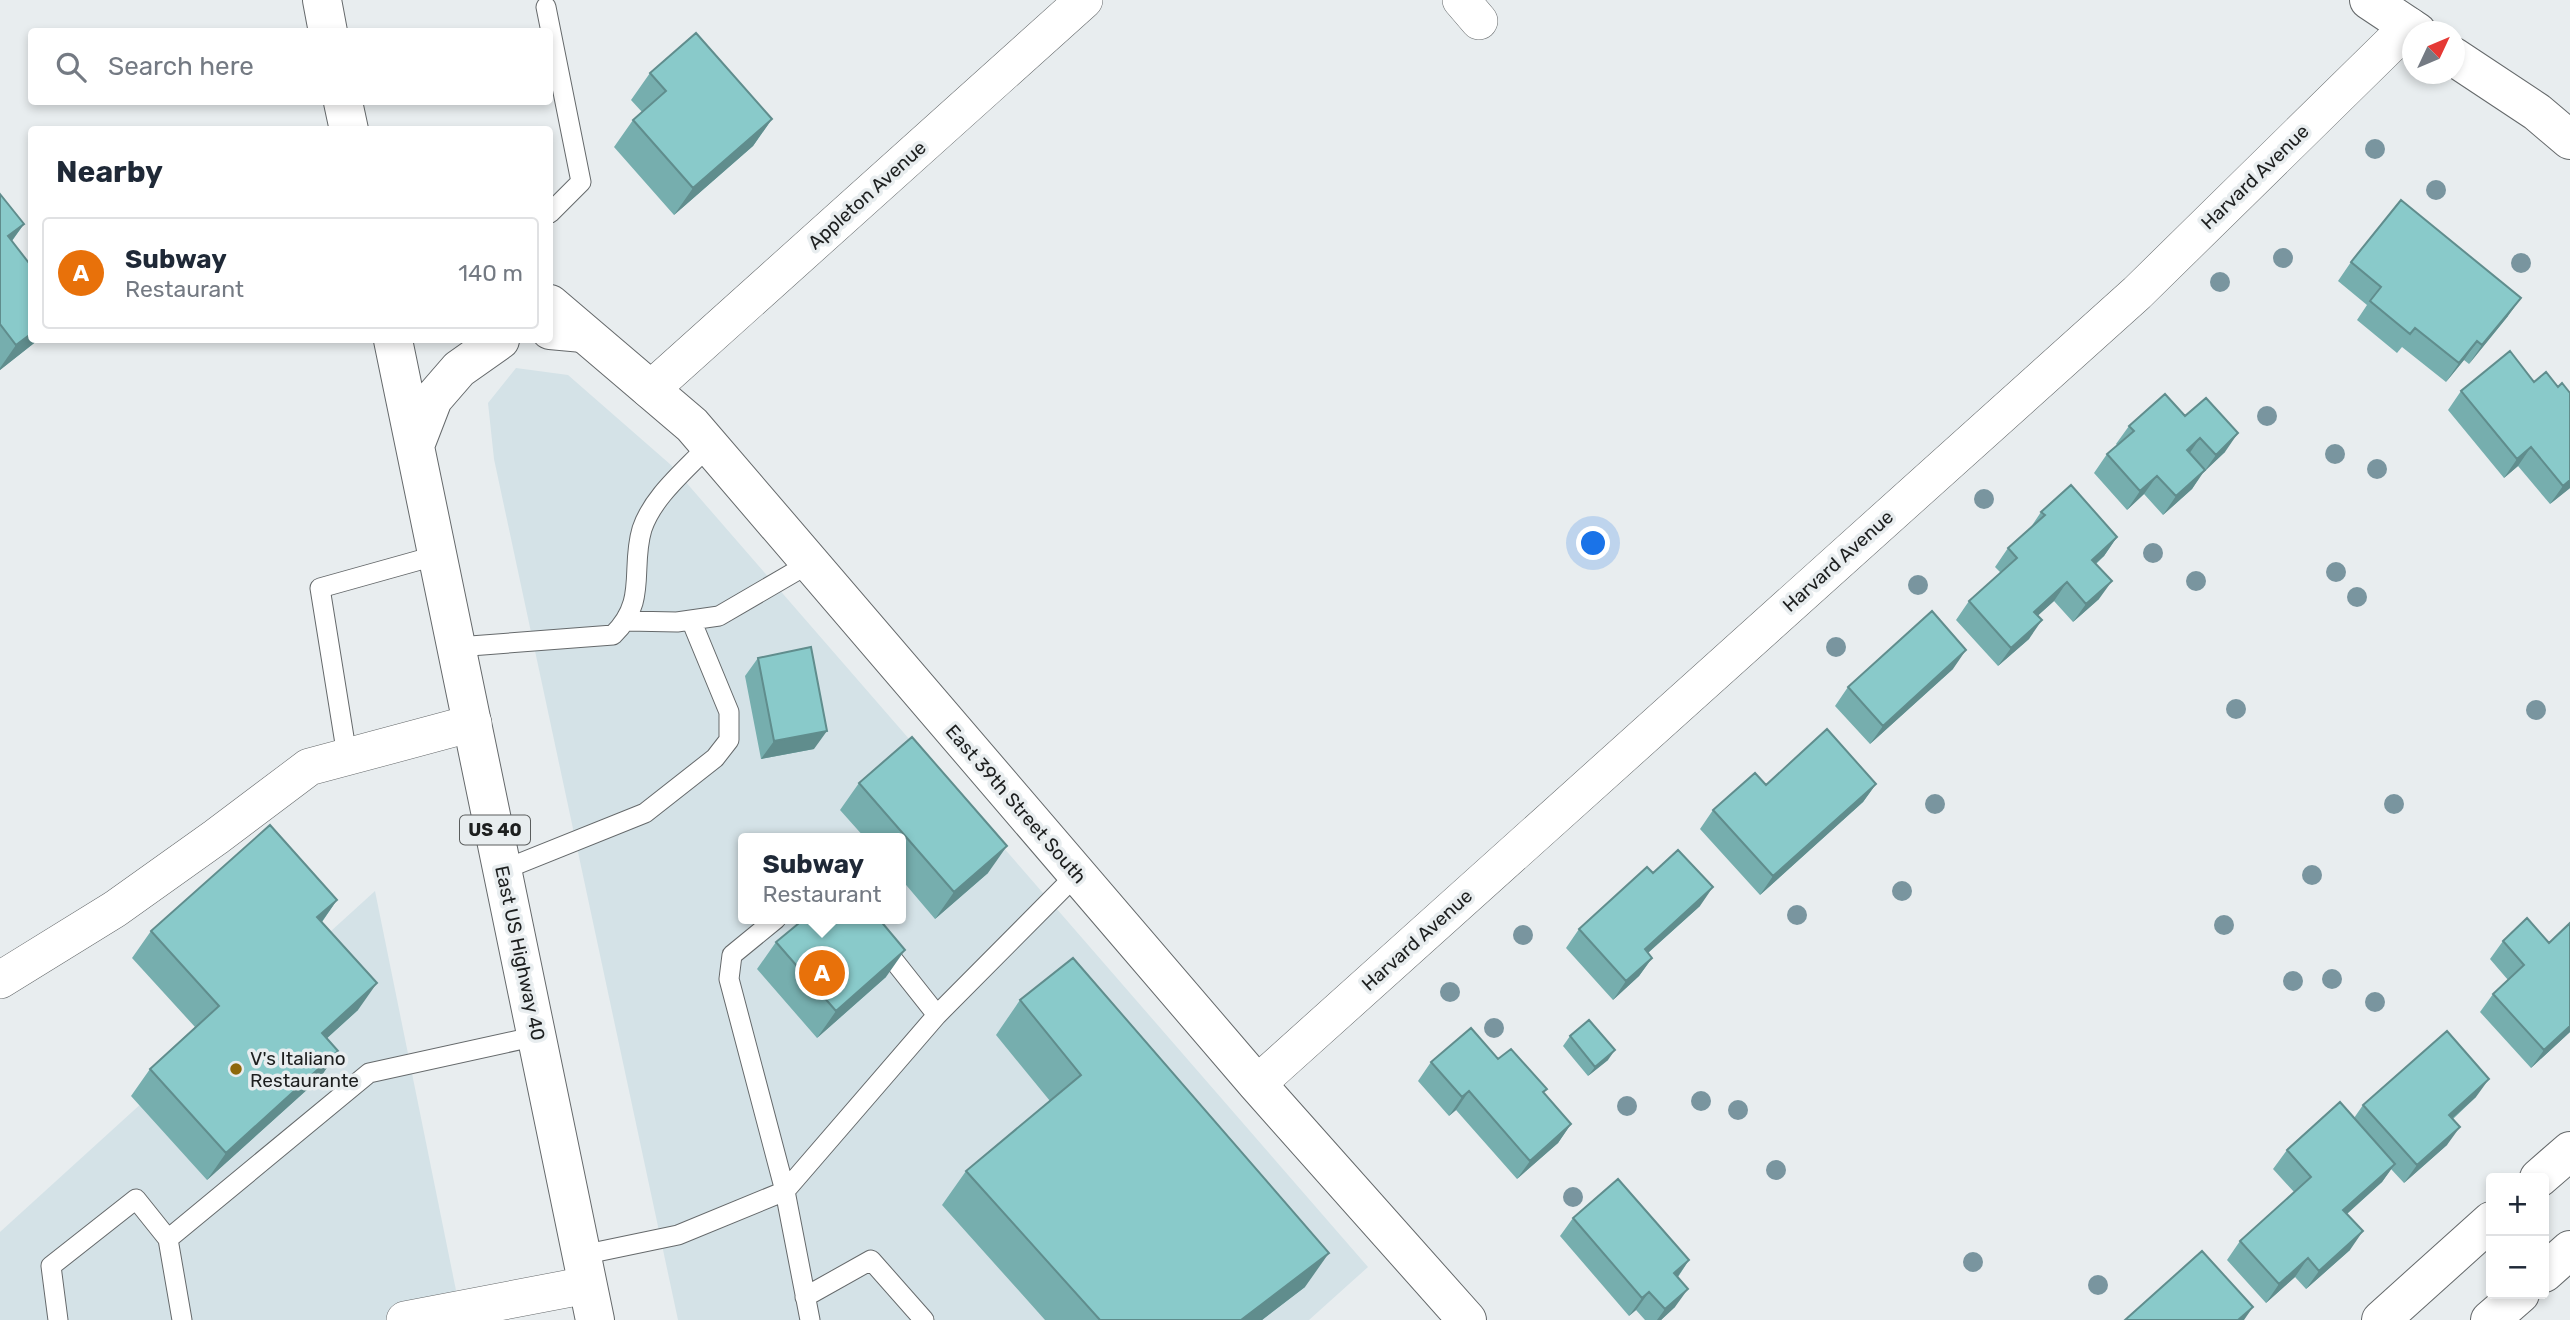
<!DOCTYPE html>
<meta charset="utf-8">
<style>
:root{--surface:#fff;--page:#f2f2f3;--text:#1f2937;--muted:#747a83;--line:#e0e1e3;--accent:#0b8043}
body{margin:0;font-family:Rubik,sans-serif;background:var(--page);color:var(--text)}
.controls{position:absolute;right:21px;bottom:21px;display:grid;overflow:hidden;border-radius:7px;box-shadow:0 4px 10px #0003}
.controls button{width:63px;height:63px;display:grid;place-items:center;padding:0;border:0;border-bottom:2px solid var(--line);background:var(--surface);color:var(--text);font:35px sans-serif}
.compass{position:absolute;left:2402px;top:21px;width:63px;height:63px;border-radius:50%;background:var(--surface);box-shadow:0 4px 10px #0003;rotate:46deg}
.you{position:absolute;left:1594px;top:544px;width:24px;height:24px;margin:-18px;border:5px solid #fff;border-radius:50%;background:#1a73e8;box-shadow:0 0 0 10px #1a73e833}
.badge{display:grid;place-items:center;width:46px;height:46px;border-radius:50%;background:var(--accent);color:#fff;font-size:23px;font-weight:700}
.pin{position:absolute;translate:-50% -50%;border:4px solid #fff;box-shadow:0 2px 7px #0006}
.popup{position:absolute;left:738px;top:833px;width:168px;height:91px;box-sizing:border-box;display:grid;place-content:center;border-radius:7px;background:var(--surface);filter:drop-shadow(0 2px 5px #0005);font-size:23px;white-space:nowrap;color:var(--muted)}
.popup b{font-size:26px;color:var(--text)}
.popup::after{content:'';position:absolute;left:50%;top:100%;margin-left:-14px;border:14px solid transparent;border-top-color:var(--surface)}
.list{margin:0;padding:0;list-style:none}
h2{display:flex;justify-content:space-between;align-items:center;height:91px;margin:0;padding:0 28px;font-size:30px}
h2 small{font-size:23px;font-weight:400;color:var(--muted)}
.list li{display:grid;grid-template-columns:46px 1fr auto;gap:21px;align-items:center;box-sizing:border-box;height:112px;margin:0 14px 14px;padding:0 14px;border:2px solid var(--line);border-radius:7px}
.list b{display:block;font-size:26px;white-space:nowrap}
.list p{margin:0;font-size:23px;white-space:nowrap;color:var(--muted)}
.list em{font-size:23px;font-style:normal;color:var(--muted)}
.icon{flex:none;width:38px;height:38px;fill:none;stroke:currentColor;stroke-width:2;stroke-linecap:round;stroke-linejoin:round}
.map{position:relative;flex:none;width:2570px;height:1320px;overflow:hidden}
.search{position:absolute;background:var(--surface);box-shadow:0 4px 10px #0003;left:28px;top:28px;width:525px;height:77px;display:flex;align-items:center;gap:18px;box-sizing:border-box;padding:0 24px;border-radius:7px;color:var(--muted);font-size:26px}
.panel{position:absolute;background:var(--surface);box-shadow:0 4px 10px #0003;left:28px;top:126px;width:525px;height:217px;border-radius:7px}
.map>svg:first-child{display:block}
.built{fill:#d4e2e7;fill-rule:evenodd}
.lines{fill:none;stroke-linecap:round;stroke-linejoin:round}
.service-casing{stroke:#65696b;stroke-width:21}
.minor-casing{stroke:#65696b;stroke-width:38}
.tertiary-casing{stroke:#65696b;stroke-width:40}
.secondary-casing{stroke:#65696b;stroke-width:40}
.primary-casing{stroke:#65696b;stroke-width:40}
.service{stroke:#fff;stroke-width:19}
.minor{stroke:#fff;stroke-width:37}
.tertiary{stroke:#fff;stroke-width:38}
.secondary{stroke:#fff;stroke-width:38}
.primary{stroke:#fff;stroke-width:38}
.tree{fill:#79959f}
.wall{fill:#76aeae}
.shaded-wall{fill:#608d8d}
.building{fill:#89caca;stroke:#608d8d;stroke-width:2}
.poi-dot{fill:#8e680c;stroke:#e8edef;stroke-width:2.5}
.labels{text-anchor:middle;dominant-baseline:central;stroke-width:7;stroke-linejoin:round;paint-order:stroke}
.shield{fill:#e8edef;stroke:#5a5d5d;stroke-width:2}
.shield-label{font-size:18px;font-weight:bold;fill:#1d1f1f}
.street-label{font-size:19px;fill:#1d1f1f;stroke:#e8edef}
.poi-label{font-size:19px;fill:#1d1f1f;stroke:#e8edef;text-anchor:start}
</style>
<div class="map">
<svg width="2570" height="1320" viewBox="0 0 2570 1320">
<rect width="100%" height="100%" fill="#e8edef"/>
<path class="built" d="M516 368 568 375 671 465 1368 1267 1309 1320H678L494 459 488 403ZM743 838H901V919H743Z
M375 891 462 1320H0V1232Z"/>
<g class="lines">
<defs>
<path id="service" d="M546 7 581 182 550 213
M627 621 677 622 719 616 810 563
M457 647 613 635C648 601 630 569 642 529 653 496 686 470 709 445
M347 756 320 588 438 555
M503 870 645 813 715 758 729 740V712L691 620
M776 919 732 955 729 979 785 1191 810 1320
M937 1015 1077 874
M582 1255 678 1235 785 1191 937 1015 861 919
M805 1297 871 1260 924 1320
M58 1320 51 1266 136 1199 168 1239
M182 1320 168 1239 369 1073 537 1036"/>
<path id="minor" d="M1461 0 1479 21
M650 390 1084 0
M0 980 115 909 216 837 309 767 473 723
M1257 1084 2137 293 2409 26
M405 1320 587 1285"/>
<path id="tertiary" d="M2369 0 2417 32
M2454 57 2537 112 2570 140"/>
<path id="secondary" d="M550 304 692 425 1257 1084 1467 1320
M2539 1178 2570 1151
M2544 1273 2570 1250
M2381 1320 2491 1221
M2490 1320 2520 1294"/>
<path id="primary" d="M322 0 328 32
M343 102 349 130
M550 330 583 333
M393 340 595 1320
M416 443 433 399 459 369 500 340"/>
</defs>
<use href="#service" class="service-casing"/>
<use href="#minor" class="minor-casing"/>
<use href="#tertiary" class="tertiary-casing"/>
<use href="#secondary" class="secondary-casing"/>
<use href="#primary" class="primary-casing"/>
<use href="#service" class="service"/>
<use href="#minor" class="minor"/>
<use href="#tertiary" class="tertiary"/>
<use href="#secondary" class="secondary"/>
<use href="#primary" class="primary"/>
</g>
<g class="tree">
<circle cx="2375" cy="149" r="10"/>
<circle cx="2436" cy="190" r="10"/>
<circle cx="2283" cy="258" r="10"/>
<circle cx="2521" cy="263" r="10"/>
<circle cx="2220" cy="282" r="10"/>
<circle cx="2267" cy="416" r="10"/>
<circle cx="2335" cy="454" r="10"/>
<circle cx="2377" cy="469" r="10"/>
<circle cx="1984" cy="499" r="10"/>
<circle cx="2153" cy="553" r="10"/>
<circle cx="2336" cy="572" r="10"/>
<circle cx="2196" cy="581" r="10"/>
<circle cx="1918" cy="585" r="10"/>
<circle cx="2357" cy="597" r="10"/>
<circle cx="1836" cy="647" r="10"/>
<circle cx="2236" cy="709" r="10"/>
<circle cx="2536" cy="710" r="10"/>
<circle cx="1935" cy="804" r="10"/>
<circle cx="2394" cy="804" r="10"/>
<circle cx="2312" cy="875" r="10"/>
<circle cx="1902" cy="891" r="10"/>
<circle cx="1797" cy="915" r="10"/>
<circle cx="2224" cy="925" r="10"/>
<circle cx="1523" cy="935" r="10"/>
<circle cx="2332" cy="979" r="10"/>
<circle cx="2293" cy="981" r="10"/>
<circle cx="1450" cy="992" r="10"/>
<circle cx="2375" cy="1002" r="10"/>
<circle cx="1494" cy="1028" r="10"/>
<circle cx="1701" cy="1101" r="10"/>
<circle cx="1627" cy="1106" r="10"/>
<circle cx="1738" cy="1110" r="10"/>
<circle cx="1776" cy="1170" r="10"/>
<circle cx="1573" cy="1197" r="10"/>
<circle cx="1973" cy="1262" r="10"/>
<circle cx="2098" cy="1285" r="10"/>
</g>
<path class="wall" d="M650 73 772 119 753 146 674 215 614 147 633 120 642 112 631 100Z
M0 194 24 224 12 241 32 340H38L0 370Z
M2351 262 2508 316 2469 364 2464 360 2446 382 2402 347 2397 353 2357 320 2367 305 2338 281Z
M2534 382 2570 488 2550 504 2518 466 2504 478 2448 410 2461 391Z
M2185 416 2225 452 2202 473 2192 489 2163 515 2144 494 2127 510 2094 473 2107 454 2117 445 2116 444 2129 426Z
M2041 512 2117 537 2104 556 2096 564 2099 599 2073 622 2054 601 2037 616 2029 639 1998 666 1956 620 1969 601 2001 573 1995 567 2008 548 2029 530Z
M758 658 814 749 761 759 745 676Z
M1953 669 1870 744 1835 706 1848 687Z
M859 783 988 873 935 919 901 879V838H865L840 810Z
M1876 784 1863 802 1760 895 1700 829 1713 810 1766 785Z
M1653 873 1700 906 1648 953 1652 958 1639 976 1613 1000 1566 948 1579 929Z
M337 900 322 922 358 1010 327 1038 338 1051 320 1078 207 1180 131 1096 150 1069 195 1027 132 958 151 931Z
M2527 918 2570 1032 2531 1068 2480 1012 2493 994 2508 980 2490 959 2503 941Z
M776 942 886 977 817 1038 757 969Z
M1020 1000 1305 1287 1262 1320H1045L942 1205 966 1171 1050 1101 996 1035Z
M1570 1036 1608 1060 1588 1076 1563 1046Z
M1498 1059 1544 1093 1571 1124 1558 1143 1517 1179 1456 1110 1449 1116 1418 1081 1431 1062Z
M2476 1097 2453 1119 2447 1145 2404 1183 2391 1169 2382 1182 2347 1214 2350 1250 2306 1289 2295 1277 2266 1303 2227 1260 2240 1241 2294 1192 2273 1169 2287 1150 2354 1118 2363 1105Z
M1573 1218 1689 1260 1678 1277 1675 1307 1661 1320H1645L1636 1310 1629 1316 1560 1236Z"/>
<path class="shaded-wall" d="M772 119 753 146 674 215 693 188Z
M24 224 5 250 8 236Z
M2521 298 2508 316 2469 364 2482 345Z
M32 333V340H38L0 370V368L16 345Z
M2477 341 2464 360 2446 382 2459 363Z
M2238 433 2225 452 2203 473 2216 455Z
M2200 438 2187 457V450Z
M2531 447 2518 466 2504 478 2517 459Z
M2205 470 2192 489 2163 515 2176 496Z
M2157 476 2144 494 2127 510 2140 491Z
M2570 480V488L2550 504 2563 486Z
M2117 537 2104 556 2079 578 2092 560Z
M2112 581 2099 599 2073 622 2086 604Z
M2067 582 2054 601 2021 631 2034 612Z
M2042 620 2029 639 1998 666 2011 648Z
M1966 650 1953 669 1870 744 1883 726Z
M827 731 814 749 761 759 774 741Z
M1876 784 1863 802 1760 895 1773 876Z
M1007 846 988 873 935 919 954 892Z
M1713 887 1700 906 1631 968 1645 949Z
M337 900 318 927 317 917Z
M905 950 886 977 817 1038 836 1011Z
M1652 958 1639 976 1613 1000 1626 981Z
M377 983 358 1010 303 1060 322 1033Z
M2570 1026V1032L2531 1068 2544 1050Z
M1615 1050 1608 1060 1588 1076 1595 1067Z
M338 1051 320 1078 207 1180 226 1153Z
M2489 1079 2476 1097 2436 1133 2449 1115Z
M1469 1091 1456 1110 1449 1116 1462 1097Z
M1571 1124 1558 1143 1517 1179 1530 1161Z
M2460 1127 2447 1145 2404 1183 2417 1165Z
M2395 1164 2382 1182 2330 1229 2343 1210Z
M2363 1231 2350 1250 2306 1289 2319 1271Z
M1329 1253 1305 1287 1262 1320H1241Z
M2308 1258 2295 1277 2266 1303 2279 1284Z
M1689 1260 1676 1279 1674 1273Z
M1688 1289 1675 1307 1661 1320H1657L1665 1309Z
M1649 1292 1636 1310 1629 1316 1642 1298Z
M2253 1307 2244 1320H2238Z"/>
<path class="building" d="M696 33 772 119 693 188 633 120 666 91 650 73Z
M0 194 24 224 8 236 32 267V333L16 345 0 324Z
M2401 200 2521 298 2482 345 2477 341 2459 363 2415 328 2410 334 2370 301 2381 287 2351 262Z
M2510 351 2534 382 2546 372 2558 387 2562 383 2570 393V480L2563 486 2531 447 2517 459 2461 391Z
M2165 394 2185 416 2206 398 2238 433 2216 455 2200 438 2187 450 2205 470 2176 496 2157 476 2140 491 2107 454 2134 431 2129 426Z
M2071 485 2117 537 2092 560 2112 581 2086 604 2067 582 2034 612 2042 620 2011 648 1969 601 2017 558 2008 548 2045 515 2041 512Z
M1932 611 1966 650 1883 726 1848 687Z
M811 647 827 731 774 741 758 658Z
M1827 729 1876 784 1773 876 1713 810 1755 773 1766 785Z
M912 737 1007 846 954 892 859 783Z
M270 825 337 900 317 917 377 983 322 1033 338 1051 226 1153 150 1069 219 1006 151 931Z
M1678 850 1713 887 1645 949 1652 958 1626 981 1579 929 1647 867 1653 873Z
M2527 918 2549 943 2570 923V1026L2544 1050 2493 994 2524 965 2503 941Z
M804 919H879L905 950 836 1011 776 942Z
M1073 958 1329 1253 1241 1320H1100L966 1171 1081 1075 1020 1000Z
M1589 1020 1615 1050 1595 1067 1570 1036Z
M1471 1028 1498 1059 1511 1049 1547 1089 1543 1092 1571 1124 1530 1161 1469 1091 1462 1097 1431 1062Z
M2447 1031 2489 1079 2449 1115 2460 1127 2417 1165 2363 1105Z
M2340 1102 2395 1164 2343 1210 2363 1231 2319 1271 2308 1258 2279 1284 2240 1241 2311 1177 2287 1150Z
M1618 1179 1689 1260 1674 1273 1688 1289 1665 1309 1649 1292 1642 1298 1573 1218Z
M2202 1251 2253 1307 2238 1320H2125Z"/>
<circle class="poi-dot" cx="236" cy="1069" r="7"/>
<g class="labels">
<rect class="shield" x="460" y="815.5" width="70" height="29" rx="5"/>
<g class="shield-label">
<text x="495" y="830">US 40</text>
</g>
<g class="street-label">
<text transform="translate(2255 177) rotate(-44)">Harvard Avenue</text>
<text transform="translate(867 195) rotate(-42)">Appleton Avenue</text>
<text transform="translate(1838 561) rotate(-42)">Harvard Avenue</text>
<text transform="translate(1016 804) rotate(49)">East 39th Street South</text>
<text transform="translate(1417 940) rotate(-42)">Harvard Avenue</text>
<text transform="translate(520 953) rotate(78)">East US Highway 40</text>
</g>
<g class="poi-label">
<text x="250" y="1058">V's Italiano<tspan x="250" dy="22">Restaurante</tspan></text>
</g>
</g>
</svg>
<div class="controls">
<button>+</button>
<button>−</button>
</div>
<svg class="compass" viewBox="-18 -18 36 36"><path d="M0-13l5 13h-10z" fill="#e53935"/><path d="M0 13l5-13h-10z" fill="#747a83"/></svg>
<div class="you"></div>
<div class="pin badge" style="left:822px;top:973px;background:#e8710a">A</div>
<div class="popup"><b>Subway</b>Restaurant</div>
<div class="search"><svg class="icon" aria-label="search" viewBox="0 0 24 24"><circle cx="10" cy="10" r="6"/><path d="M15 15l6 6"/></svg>Search here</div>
<section class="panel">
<h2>Nearby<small></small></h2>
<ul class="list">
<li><span class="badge" style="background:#e8710a">A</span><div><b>Subway</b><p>Restaurant</p></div><em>140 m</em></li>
</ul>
</section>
</div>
